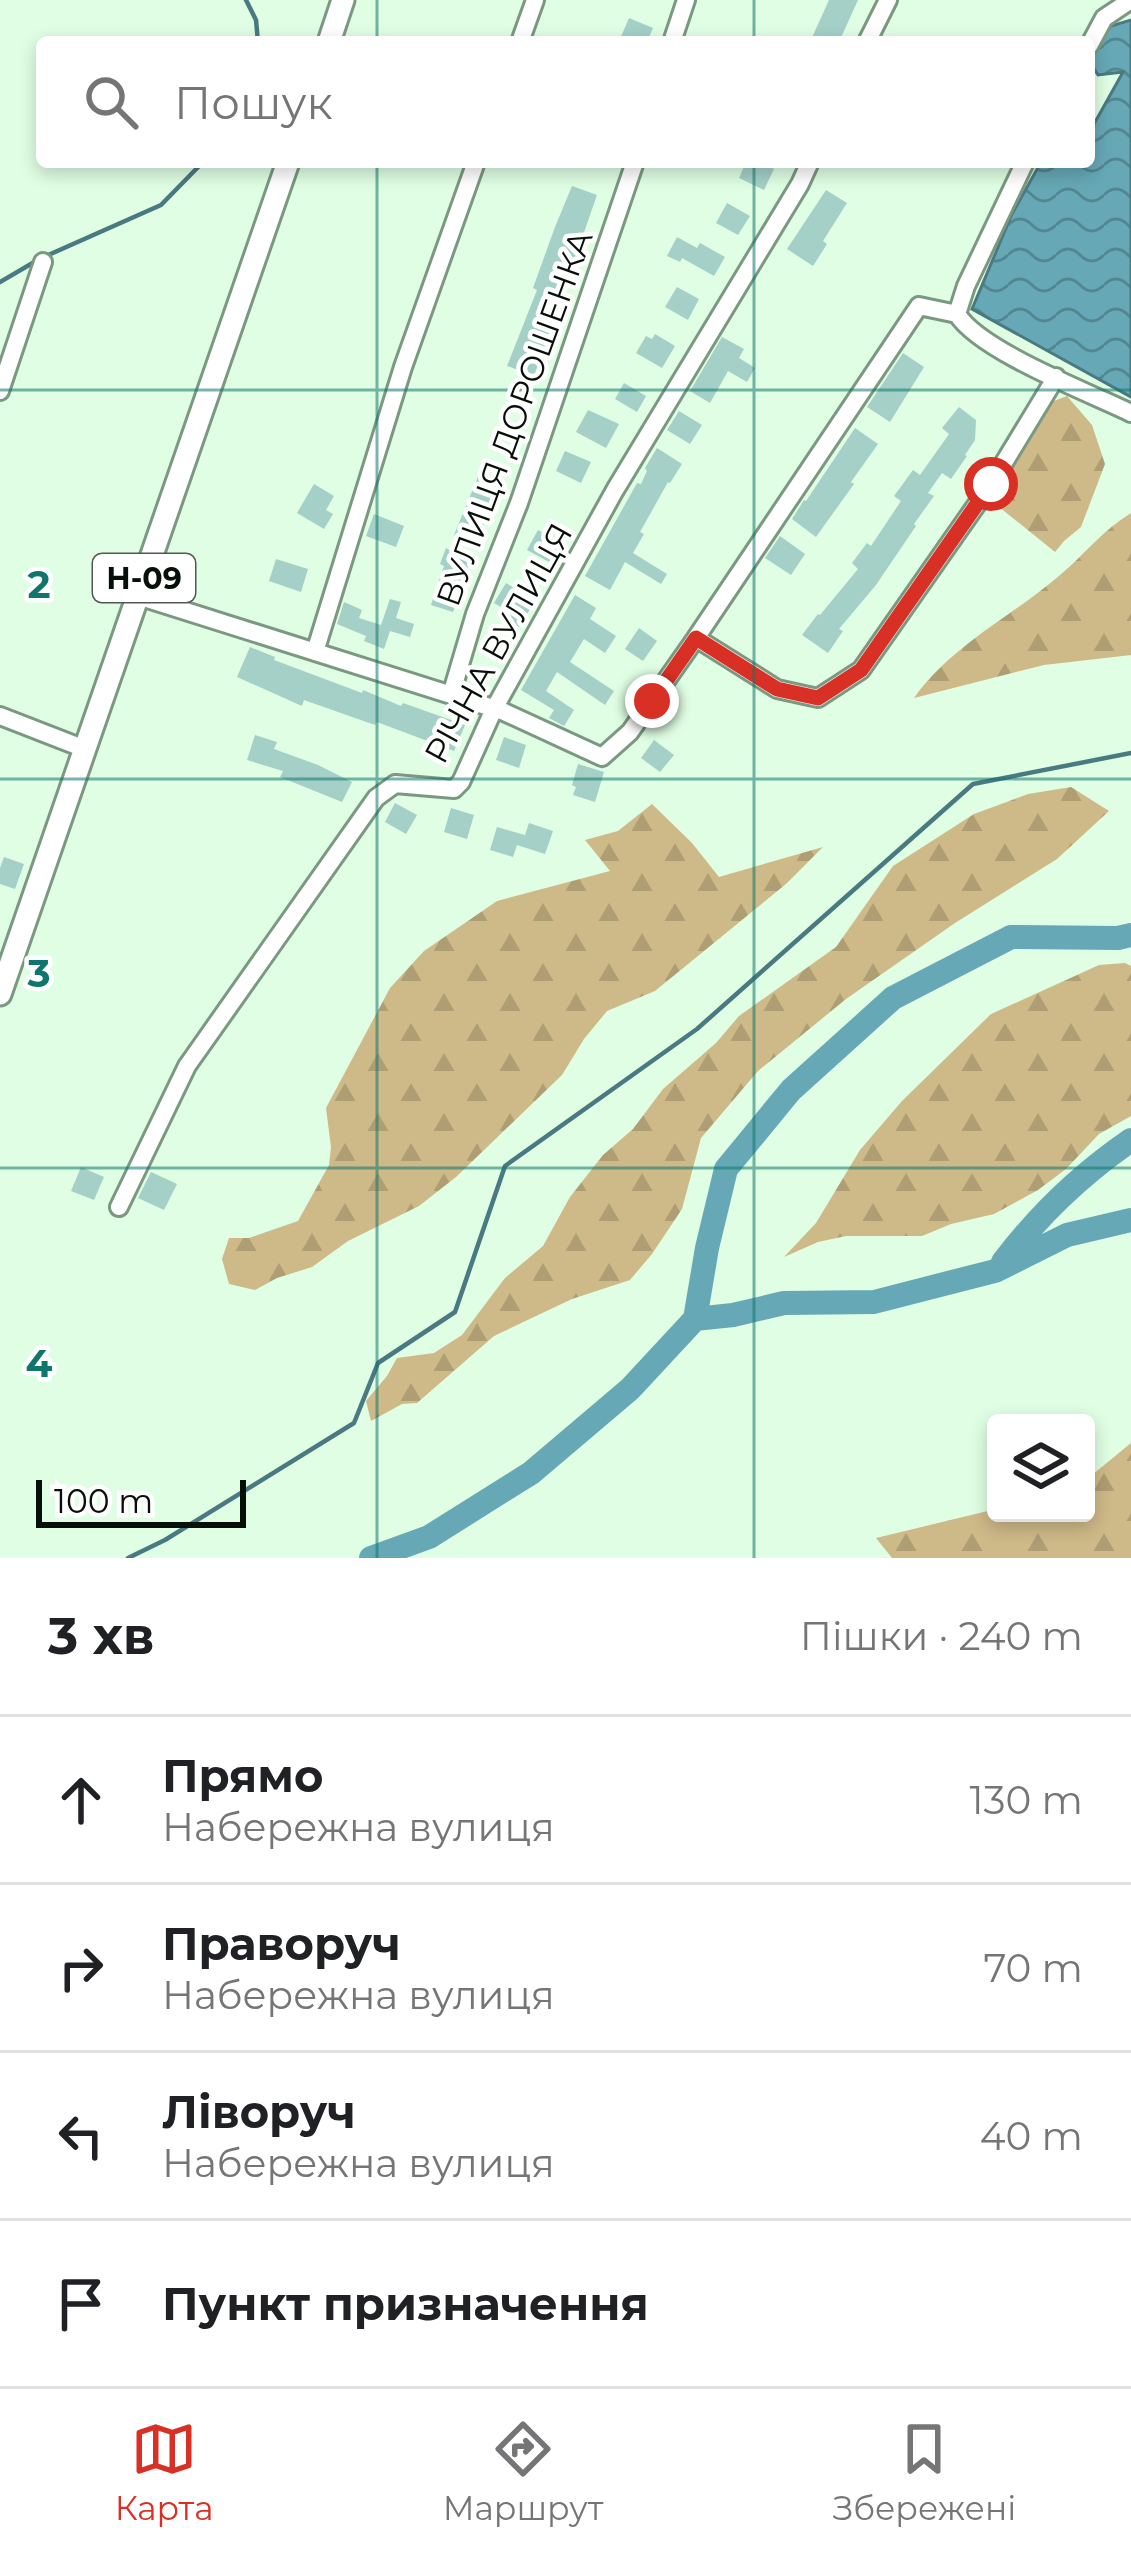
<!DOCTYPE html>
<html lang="uk">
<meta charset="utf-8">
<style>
:root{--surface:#fff;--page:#f6f6f6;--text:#202124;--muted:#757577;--line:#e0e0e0;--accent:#d93025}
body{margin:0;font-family:Montserrat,sans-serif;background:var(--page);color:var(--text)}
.controls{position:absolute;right:36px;bottom:36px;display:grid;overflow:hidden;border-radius:12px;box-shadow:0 6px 18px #0003}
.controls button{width:108px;height:108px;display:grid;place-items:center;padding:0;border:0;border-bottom:3px solid var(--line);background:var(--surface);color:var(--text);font:60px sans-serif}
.scale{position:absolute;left:36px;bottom:30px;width:210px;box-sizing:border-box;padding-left:12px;border:6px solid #061008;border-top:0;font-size:33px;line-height:42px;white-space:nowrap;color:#061008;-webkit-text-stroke:9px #fff;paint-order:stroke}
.stop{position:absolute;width:36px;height:36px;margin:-27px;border:9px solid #d93025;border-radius:50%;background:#fff}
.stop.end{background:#d93025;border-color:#fff;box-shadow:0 3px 12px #0008}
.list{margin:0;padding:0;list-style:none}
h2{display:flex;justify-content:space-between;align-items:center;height:156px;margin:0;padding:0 48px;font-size:51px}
h2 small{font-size:39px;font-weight:400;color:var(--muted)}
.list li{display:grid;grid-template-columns:78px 1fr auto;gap:36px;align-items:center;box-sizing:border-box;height:168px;padding:0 48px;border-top:3px solid var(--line)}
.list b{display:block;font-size:45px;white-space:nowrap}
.list p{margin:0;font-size:39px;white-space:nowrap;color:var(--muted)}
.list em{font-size:39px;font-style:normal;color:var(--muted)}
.icon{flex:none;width:66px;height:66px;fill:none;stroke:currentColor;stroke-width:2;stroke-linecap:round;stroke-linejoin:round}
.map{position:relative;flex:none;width:1131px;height:1558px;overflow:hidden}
.search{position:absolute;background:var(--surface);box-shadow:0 6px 18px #0003;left:36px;right:36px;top:36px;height:132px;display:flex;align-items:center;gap:30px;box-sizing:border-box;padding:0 42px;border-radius:12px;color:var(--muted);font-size:45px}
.sheet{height:828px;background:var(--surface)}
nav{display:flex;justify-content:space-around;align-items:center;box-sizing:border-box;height:168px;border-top:3px solid var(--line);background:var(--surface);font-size:33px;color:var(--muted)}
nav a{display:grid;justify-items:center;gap:6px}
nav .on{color:var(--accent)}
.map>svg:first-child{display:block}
.forest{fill:url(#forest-firs)}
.water{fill:url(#water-waves);stroke:#497a81;stroke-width:3}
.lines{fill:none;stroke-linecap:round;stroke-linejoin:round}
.stream{stroke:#497a81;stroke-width:4.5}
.river{stroke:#66a8b5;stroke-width:24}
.building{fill:#a4d0c7}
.minor-casing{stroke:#7b9880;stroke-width:22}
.major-casing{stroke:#7b9880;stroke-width:27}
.minor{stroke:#fff;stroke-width:16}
.major{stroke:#fff;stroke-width:21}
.route{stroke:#d93025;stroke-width:15}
.grid{fill:none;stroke:#0f766e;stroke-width:3;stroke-opacity:0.55}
.labels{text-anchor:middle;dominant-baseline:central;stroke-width:9;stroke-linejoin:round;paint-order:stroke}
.shield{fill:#fff;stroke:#515852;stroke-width:3}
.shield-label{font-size:30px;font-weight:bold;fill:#061008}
.street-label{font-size:33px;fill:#061008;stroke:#fff}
.grid-label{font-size:39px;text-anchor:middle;font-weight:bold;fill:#0f766e;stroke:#fff;stroke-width:9;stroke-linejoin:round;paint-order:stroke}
</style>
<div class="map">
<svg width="1131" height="1558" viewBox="0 0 1131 1558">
<defs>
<pattern id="forest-firs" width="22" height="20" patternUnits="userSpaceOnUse" patternTransform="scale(3)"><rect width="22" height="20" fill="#ceb988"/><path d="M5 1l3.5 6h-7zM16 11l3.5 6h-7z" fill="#af9e74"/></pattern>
<pattern id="water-waves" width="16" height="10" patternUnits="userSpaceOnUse" patternTransform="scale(3)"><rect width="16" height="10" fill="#66a8b5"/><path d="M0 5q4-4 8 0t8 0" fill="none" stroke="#528791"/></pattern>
</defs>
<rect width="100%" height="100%" fill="#dffee3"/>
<path class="forest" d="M1067 396 1092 425 1105 464 1081 527 1064 541 1055 552 998 506 1016 461 1051 402Z
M1131 513V655L1044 665 914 698C952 645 1011 617 1059 576 1084 555 1103 530 1131 513Z
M1071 787 1109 811 1057 859 955 923 846 999 758 1071 701 1138 682 1209 652 1254 630 1280 572 1299 494 1336 417 1403 402 1404 371 1421 366 1401 387 1376 397 1358 434 1353 462 1335 505 1278 543 1246 570 1197 603 1155 633 1129 663 1089 716 1043 739 1016 836 947 893 866 974 814 1028 794Z
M652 804 692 843 719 877 823 847 786 884 655 991 607 1011 584 1039 562 1075 456 1177 419 1206 348 1241 312 1267 277 1278 255 1290 229 1284 222 1259 229 1238H249L298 1221 329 1165 331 1147 326 1108 390 988 424 951 497 901 610 871 585 840 618 831Z
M1125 963 1131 966V1116L1099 1134 1066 1169 1038 1190 994 1214 951 1224 922 1236H846L818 1242 784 1257 816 1223 860 1150 902 1101 991 1014 1099 965Z
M1131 1443V1558H892L876 1538 996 1509V1513H1086V1480Z"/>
<path class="water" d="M1131 20V397L972 309 1012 214 1041 162H1089V133L1123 72 1098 75 1089 61V56L1111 26Z"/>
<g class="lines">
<path class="stream" d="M246 0 256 20 258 42
M46 256 161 205 203 162
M0 282 36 261
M128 1558 165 1540 354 1423 378 1363 455 1312 505 1166 697 1029 973 784 1131 753"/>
<path class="river" d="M1003 1262C1038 1216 1083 1173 1131 1140
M695 1319 733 1315 784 1303 874 1302 995 1271 1067 1235 1131 1220
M371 1558 429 1537 531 1473 630 1389 695 1319 707 1248 726 1169 791 1090 893 998 1011 937 1118 938 1131 935"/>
</g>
<path class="building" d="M829 0H858L839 42H810Z
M629 18 653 28 647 42 620 39Z
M746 162H760L774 169 764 190 739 178Z
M572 186 597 195 534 376 507 366 537 290 533 288 555 227Z
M826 190 847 203 823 241 827 244 813 266 787 249Z
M727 203 750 216 738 235 716 223Z
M677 237 697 248 700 243 725 257 714 276 682 258 680 262 667 256Z
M677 287 699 299 688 320 665 307Z
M655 334 675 346 662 368 636 353 646 336 652 339Z
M722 337 744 349 739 358 755 368 747 382 728 371 710 403 690 391Z
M903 353 924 367 890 422 867 407Z
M624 383 646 396 637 412 615 399Z
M959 407 976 420 975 440 965 455 967 456 951 479 942 473 928 493 934 496 914 524 916 526 876 585 839 629 843 631 828 653 802 635 818 614 820 615 858 569 852 563 867 543 871 546 901 501 894 496 913 470 920 475 949 434 942 428Z
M588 410 619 424 606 448 576 432Z
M679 411 702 425 690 444 667 430Z
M855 428 878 444 851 482 854 484 816 537 792 519 804 500 806 501Z
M657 448 682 464 670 483 668 482 640 532 644 534 633 553 667 574 661 584 625 562 610 590 585 576 637 483 641 484 647 471 645 468Z
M565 451 591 462 581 483 556 471Z
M480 472 506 482 498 504 492 502 476 545 454 535Z
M314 484 334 496 326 510 333 514 324 529 297 513Z
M374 514 404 526 396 547 366 536Z
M538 530 562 543 551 563 527 550Z
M780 536 805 554 791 575 765 558Z
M446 548 470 562 453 612 431 605 444 566 440 564Z
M276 559 308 569 301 592 269 581Z
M506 583 535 601 519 627 501 617 505 609 494 603Z
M575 595 596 608 590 619 616 636 605 653 584 639 570 662 614 691 605 705 557 672 546 691 574 710 564 726 549 718 554 710 521 690Z
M390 599 401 602 396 618 414 624 410 637 390 631 384 649 364 641 366 636 337 624 344 602 362 610 359 618 381 625Z
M639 628 657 641 643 661 625 649Z
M250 647 275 657 274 660 362 693 363 690 401 706 403 703 465 725 454 751 377 722 375 725 304 700 302 706 237 677Z
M255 735 277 742 274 749 318 765 352 782 342 802 280 777 283 771 247 760Z
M504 737 526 745 519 768 496 760Z
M654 740 674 755 660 772 641 758Z
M578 764 604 772 595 802 573 795 576 787 572 785Z
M395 803 417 815 406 834 385 822Z
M451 808 474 815 467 839 444 832Z
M529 823 553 831 545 854 517 845 513 857 490 850 497 827 525 835Z
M4 857 24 864 15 889 0 884V868Z
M81 1167 104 1177 94 1200 71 1191Z
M151 1172 177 1184 164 1210 138 1198Z"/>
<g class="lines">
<defs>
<path id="minor" d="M520 42 535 0
M672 42 686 0
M867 42 888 0
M1089 46 1104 18 1131 0
M1025 162 966 286 957 314C980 351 1088 392 1131 413
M0 391 43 262
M138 596 502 711 602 757 630 732 696 638 777 689 818 698 861 670 991 484 1056 377
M696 638 919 306 957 314
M315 652 403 367 476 162
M451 695 475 614 519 503 635 162
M0 716 85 749
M119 1207 187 1066 376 798 395 784 454 789 461 782 494 709 615 490 800 184 810 162"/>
<path id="major" d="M329 42 343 0
M0 994 288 162"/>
</defs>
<use href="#minor" class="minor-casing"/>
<use href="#major" class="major-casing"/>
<use href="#minor" class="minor"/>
<use href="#major" class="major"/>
</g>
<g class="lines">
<path class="route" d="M652 701 696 638 777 689 818 698 861 670 991 484"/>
</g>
<path class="grid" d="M377 0V42M754 0V42M377 162V1558M754 162V1558M0 390H1131M0 779H1131M0 1168H1131"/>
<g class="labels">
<rect class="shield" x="93" y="554" width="102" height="48" rx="9"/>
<g class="shield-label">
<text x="144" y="578">Н-09</text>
</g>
<g class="street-label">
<text transform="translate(514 418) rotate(-70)">ВУЛИЦЯ ДОРОШЕНКА</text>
<text transform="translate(498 643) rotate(-61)">РІЧНА ВУЛИЦЯ</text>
</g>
</g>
<g class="grid-label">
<text x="39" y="598">2</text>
<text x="39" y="987">3</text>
<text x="39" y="1377">4</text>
</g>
</svg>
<div class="controls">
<button><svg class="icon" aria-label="layers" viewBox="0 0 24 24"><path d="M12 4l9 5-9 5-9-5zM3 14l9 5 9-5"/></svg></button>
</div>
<div class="scale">100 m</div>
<div class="stop" style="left:991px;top:484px"></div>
<div class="stop end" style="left:652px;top:701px"></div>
<div class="search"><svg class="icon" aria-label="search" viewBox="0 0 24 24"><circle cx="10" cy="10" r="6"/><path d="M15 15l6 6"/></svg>Пошук</div>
</div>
<section class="sheet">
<h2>3 хв<small>Пішки · 240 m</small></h2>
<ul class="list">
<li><svg class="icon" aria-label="ahead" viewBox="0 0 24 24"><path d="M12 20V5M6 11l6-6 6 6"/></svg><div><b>Прямо</b><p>Набережна вулиця</p></div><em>130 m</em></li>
<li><svg class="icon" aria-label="right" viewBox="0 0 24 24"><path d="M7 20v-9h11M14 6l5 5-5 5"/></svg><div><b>Праворуч</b><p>Набережна вулиця</p></div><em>70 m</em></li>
<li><svg class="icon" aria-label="left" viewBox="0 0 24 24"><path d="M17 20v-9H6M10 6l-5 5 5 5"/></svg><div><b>Ліворуч</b><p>Набережна вулиця</p></div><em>40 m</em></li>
<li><svg class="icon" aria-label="arrive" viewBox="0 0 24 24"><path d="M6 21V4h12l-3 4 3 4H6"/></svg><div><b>Пункт призначення</b></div></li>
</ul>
</section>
<nav>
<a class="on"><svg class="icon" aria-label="map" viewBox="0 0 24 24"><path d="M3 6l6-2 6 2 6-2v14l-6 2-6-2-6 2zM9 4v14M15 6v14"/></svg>Карта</a>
<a><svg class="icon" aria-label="directions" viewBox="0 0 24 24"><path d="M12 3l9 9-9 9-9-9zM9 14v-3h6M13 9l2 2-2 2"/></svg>Маршрут</a>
<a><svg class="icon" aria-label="saved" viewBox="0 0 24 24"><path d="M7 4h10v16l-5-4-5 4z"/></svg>Збережені</a>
</nav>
